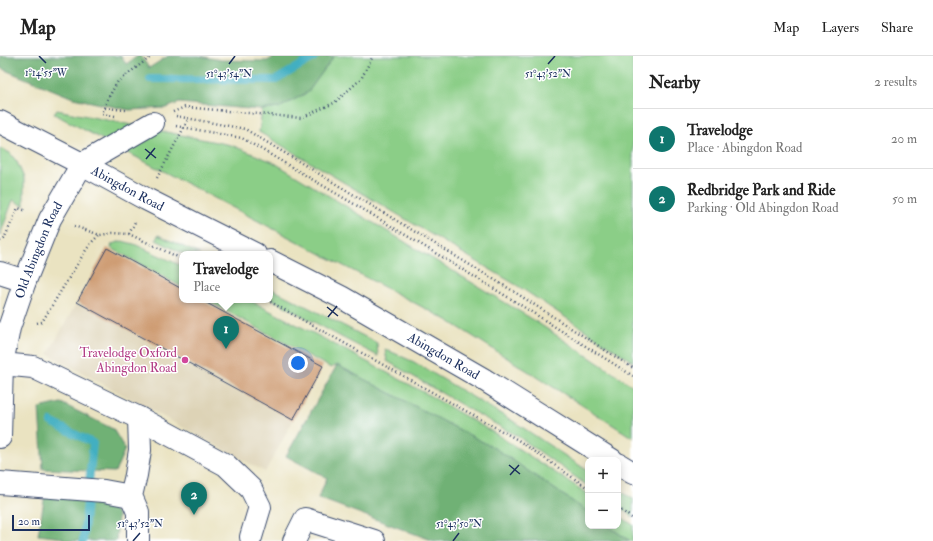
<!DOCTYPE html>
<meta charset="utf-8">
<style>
:root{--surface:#fff;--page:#f6f6f6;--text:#222;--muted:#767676;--line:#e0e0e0;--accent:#0f766e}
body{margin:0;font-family:"IM FELL Double Pica",serif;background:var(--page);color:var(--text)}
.controls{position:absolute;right:12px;bottom:12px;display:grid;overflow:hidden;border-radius:8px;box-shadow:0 2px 10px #0003}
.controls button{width:36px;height:36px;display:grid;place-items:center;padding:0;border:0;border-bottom:1px solid var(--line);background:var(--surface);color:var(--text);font:20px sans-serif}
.scale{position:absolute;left:12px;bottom:10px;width:78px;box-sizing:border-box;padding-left:4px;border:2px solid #1b2f5e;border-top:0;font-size:11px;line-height:14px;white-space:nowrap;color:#1b2f5e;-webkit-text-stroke:3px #fff;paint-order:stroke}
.you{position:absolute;left:298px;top:307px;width:14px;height:14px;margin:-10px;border:3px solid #fff;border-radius:50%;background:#1a73e8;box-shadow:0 0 0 6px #1a73e833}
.badge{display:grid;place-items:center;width:26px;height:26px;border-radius:50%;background:var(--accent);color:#fff;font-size:13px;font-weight:700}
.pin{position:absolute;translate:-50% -33px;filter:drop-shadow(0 1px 2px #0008)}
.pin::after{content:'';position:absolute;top:21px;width:14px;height:12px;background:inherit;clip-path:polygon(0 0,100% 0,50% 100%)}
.popup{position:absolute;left:179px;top:195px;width:94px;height:52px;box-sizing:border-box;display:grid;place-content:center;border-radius:8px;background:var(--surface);filter:drop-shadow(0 1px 3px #0005);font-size:13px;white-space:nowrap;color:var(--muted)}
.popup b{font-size:15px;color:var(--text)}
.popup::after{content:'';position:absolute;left:50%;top:100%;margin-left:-8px;border:8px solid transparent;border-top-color:var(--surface)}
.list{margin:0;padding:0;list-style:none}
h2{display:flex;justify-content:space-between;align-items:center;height:52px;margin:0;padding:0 16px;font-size:17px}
h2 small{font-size:13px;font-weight:400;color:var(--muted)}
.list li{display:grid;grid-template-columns:26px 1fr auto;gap:12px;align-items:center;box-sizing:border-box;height:60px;padding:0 16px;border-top:1px solid var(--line)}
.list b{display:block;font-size:15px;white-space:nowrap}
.list p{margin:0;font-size:13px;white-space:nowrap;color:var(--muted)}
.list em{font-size:13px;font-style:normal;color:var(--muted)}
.map{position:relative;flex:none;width:633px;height:485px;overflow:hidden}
header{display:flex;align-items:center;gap:24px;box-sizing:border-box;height:56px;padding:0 20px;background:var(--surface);border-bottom:1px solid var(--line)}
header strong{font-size:19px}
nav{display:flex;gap:22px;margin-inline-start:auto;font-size:14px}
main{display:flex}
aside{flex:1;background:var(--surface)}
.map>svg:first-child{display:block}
.built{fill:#ddd3b6}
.green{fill:#8bce87;stroke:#537e72}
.forest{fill:#70b174;stroke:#467069}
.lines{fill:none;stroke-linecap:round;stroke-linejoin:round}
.stream{stroke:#43afc1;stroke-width:8}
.building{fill:#ce9b72}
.minor-casing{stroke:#3a4a6d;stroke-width:24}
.major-casing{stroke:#3a4a6d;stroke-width:24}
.path{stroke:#3a4a6d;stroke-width:2.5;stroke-dasharray:1 3;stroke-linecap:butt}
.minor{stroke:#fff;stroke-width:22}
.major{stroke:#fff;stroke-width:22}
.ticks{fill:none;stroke:#1b2f5e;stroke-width:1.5}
.hotel-dot{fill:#d1479c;stroke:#fff;stroke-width:1.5}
.labels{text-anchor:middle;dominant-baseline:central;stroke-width:3;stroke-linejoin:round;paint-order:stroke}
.street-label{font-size:13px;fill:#1b2f5e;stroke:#fff}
.hotel-label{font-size:13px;fill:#b23c85;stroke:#fff;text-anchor:end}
.ticks-label{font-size:10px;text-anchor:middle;fill:#1b2f5e;stroke:#fff;stroke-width:3;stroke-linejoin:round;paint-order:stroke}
</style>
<header>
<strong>Map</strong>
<nav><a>Map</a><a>Layers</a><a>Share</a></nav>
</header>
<main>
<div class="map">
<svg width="633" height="485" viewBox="0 0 633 485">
<rect width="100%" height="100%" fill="#fff"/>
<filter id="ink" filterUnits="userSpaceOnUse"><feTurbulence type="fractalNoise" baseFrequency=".025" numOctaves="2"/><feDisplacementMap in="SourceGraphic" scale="8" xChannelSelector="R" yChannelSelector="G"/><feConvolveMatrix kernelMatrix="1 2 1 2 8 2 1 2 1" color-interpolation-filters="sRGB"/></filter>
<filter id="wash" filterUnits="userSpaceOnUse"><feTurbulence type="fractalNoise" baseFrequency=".012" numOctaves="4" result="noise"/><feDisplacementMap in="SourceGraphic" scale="16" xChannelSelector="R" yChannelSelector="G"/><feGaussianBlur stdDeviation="0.9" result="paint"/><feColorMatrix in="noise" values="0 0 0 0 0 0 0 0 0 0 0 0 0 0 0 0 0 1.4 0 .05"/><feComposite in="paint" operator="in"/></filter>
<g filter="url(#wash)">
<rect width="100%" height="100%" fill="#eae3c1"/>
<path class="built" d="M201 244 323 310 265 416 48 298 77 246Z"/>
<path class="green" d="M334 0H633V306L518 230 259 76 262 54 279 52 308 36Z
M57 54 231 89 273 106 532 263 633 330V382L599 360 447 264 54 58Z
M0 92 10 97 17 106 24 122V150L13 144 0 179Z
M158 179 195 196 200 198H184L156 184Z
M122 185 134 188 182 210V231L111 192 112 188Z
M270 232 327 261 377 287 378 300 343 282 270 242Z
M206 244H249L315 278 427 338 496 378 588 438V456L496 393 337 309 331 312Z
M385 293 414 306 516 367 588 415V430L519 381 472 355 387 305Z
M618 434 633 443V461L618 450Z
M618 459 633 469V485H630L608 470H618Z"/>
<path class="forest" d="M0 0H121L126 8 138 0H141L149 12 168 0H199L221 4 267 5 276 0H334L308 36 279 52 262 54 179 47 166 52 129 54 73 42 0 12Z
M337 309 496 393 588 456V470H608L630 485H434L318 442 327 422 286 400Z
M61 347 113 373 125 393 115 416 43 413 39 352Z
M45 439 96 444 107 449 116 456 118 460 116 485H63V482L38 479Z"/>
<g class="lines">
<path class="stream" d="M150 23 276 24 313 2 315 0
M51 366 93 387 83 485"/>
</g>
<g id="blocks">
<path class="building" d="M107 192 182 233V244H201L323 310 293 364 77 246Z"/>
</g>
</g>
<g filter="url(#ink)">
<use href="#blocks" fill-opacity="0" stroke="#3a4a6d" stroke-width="1"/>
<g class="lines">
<defs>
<g id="minor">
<path d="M0 217 25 225"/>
<path d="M2 308 33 311 139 362 226 409 251 433 260 451 251 481"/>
<path id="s1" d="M0 381 2 308 9 272 25 225 50 163 82 108 153 67"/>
<path d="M0 427 104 435 131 440"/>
<path d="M138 485V456L131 440 136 419 140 394 139 362"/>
<path d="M294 485 305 463 374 485"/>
</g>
<g id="major">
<path id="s2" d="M0 66 82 108 146 143 255 198"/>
<path id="s3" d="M270 205 341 241 483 323 612 404"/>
<path d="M618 408 633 417"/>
</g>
</defs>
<use href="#minor" class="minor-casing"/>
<use href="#major" class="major-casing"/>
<path class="path" d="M105 52 126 54
M173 56 185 51 301 62 334 47 361 23 373 0
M115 60 102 58 107 44 118 25 152 0
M176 60 245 73 513 235 633 312
M176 70 242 82 366 155 511 243 633 320
M157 122 189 62
M74 170 100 179 113 177 129 178 182 203
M129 178 136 164
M0 185 4 183 18 152 27 155
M267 244 518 384 588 432
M37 267 42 266 86 194 93 185 99 179
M618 452 633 463"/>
<use href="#minor" class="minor"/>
<use href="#major" class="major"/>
</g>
</g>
<path class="ticks" d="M39 0 46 7M229 8 235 0M548 8 555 0M145 93 156 102M146 103 155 92M327 251 338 260M328 261 337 250M509 409 520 418M510 419 519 409M133 485 140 477M453 485 459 477"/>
<circle class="hotel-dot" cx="185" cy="304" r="4"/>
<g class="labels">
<g class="street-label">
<text stroke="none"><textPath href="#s2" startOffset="144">Abingdon Road</textPath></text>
<text stroke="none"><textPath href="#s1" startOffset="193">Old Abingdon Road</textPath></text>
<text stroke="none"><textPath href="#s3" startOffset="198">Abingdon Road</textPath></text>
</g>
<g class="hotel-label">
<text x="177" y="297">Travelodge Oxford<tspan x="177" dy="15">Abingdon Road</tspan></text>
</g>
</g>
<g class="ticks-label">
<text x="46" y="20">1°14'55"W</text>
<text x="229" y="21">51°43'54"N</text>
<text x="548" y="21">51°43'52"N</text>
<text x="140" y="471">51°43'52"N</text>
<text x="459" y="471">51°43'50"N</text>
</g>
</svg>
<div class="controls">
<button>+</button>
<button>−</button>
</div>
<div class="scale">20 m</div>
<div class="you"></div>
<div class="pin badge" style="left:226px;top:293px">1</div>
<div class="popup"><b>Travelodge</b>Place</div>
<div class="pin badge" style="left:194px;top:459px">2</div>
</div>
<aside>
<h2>Nearby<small>2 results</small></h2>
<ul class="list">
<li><span class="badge">1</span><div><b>Travelodge</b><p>Place · Abingdon Road</p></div><em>20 m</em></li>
<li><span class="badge">2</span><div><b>Redbridge Park and Ride</b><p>Parking · Old Abingdon Road</p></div><em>50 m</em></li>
</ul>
</aside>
</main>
